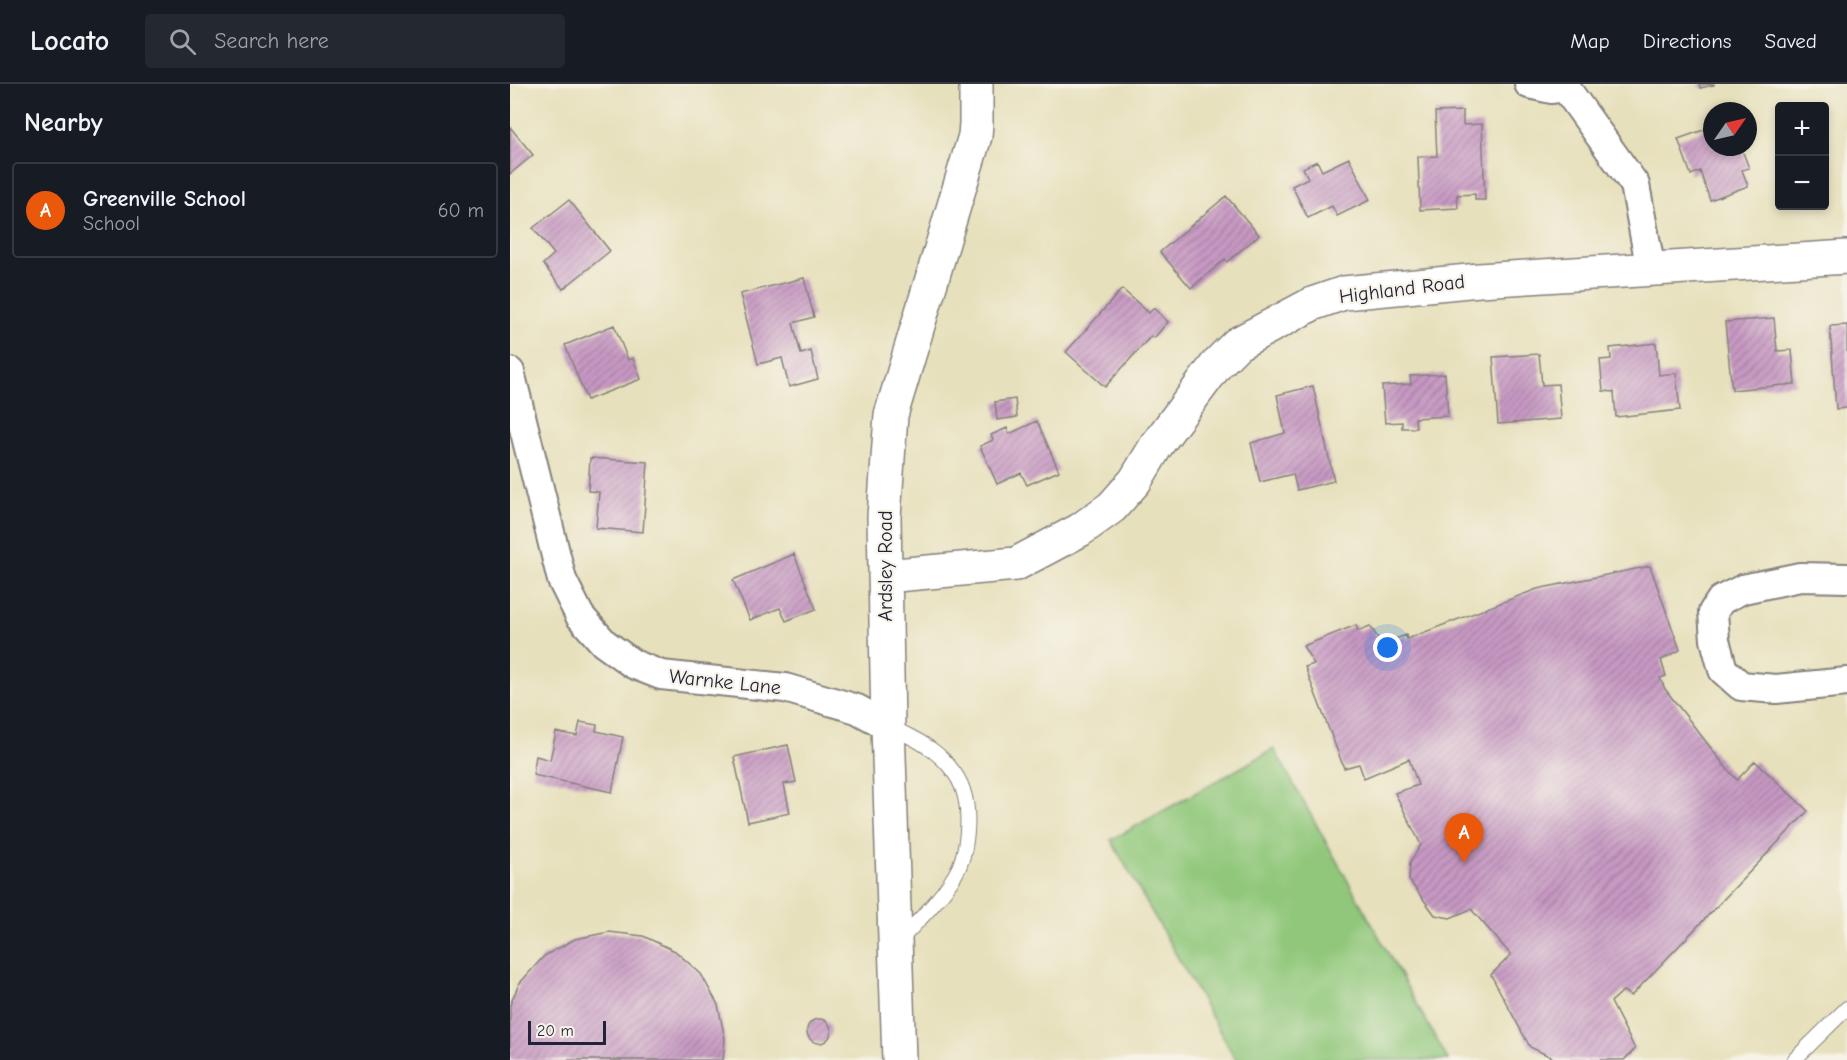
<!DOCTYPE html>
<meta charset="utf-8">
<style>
:root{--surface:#171b24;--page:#242831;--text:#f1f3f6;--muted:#9ea1a6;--line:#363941;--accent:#ea580c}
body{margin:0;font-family:"Comic Neue",sans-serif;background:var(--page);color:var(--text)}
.controls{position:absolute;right:18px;top:18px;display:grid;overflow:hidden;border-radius:6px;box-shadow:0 3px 9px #0003}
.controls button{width:54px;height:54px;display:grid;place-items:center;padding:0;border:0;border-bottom:2px solid var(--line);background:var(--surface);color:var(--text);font:30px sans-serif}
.compass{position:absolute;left:1193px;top:18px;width:54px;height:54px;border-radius:50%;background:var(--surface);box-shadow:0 3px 9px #0003;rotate:56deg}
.scale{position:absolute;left:18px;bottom:15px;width:78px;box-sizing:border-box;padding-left:6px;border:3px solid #22223b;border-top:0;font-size:16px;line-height:21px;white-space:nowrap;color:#22223b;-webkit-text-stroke:4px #f7f3e8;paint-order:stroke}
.you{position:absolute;left:878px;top:564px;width:21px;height:21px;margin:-15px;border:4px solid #fff;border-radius:50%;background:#1a73e8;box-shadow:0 0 0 9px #1a73e833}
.badge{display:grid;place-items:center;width:39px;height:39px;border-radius:50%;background:var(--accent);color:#fff;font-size:20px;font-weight:700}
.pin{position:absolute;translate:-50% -50px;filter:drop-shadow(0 2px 3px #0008)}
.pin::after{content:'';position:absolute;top:32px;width:21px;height:18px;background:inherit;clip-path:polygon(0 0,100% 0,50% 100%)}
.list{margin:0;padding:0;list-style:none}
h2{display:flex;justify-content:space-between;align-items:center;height:78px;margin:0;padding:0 24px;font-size:26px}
h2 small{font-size:20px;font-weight:400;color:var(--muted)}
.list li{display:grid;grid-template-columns:39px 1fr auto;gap:18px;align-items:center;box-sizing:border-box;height:96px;margin:0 12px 12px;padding:0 12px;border:2px solid var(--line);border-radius:6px}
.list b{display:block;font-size:22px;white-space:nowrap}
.list p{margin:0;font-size:20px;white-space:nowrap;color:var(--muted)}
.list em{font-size:20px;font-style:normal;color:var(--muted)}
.icon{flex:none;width:33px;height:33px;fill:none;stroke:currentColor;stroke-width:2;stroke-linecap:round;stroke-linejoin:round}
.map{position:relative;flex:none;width:1337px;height:976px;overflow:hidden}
header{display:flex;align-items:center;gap:36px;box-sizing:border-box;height:84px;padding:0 30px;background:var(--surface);border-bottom:2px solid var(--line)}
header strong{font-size:28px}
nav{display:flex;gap:33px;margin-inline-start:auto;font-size:21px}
.search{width:420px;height:54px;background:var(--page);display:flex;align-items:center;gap:15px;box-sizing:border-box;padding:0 21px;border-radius:6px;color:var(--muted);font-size:22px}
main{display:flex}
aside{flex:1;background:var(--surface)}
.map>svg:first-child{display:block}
.grass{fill:#90c77a;stroke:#59745a;stroke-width:1.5}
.building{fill:url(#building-hatch)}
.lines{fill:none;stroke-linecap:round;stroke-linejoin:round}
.lane-casing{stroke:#84817c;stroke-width:16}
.street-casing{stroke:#84817c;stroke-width:32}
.secondary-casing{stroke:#84817c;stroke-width:36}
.lane{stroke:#fff;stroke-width:14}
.street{stroke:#fff;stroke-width:28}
.secondary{stroke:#fff;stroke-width:33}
.labels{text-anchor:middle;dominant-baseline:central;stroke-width:4.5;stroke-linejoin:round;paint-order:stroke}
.street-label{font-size:20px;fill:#22223b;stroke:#f7f3e8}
</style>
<header>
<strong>Locato</strong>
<div class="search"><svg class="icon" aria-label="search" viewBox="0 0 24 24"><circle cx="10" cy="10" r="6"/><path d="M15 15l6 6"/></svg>Search here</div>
<nav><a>Map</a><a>Directions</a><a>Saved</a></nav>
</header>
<main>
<aside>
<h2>Nearby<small></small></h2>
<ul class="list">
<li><span class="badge">A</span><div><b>Greenville School</b><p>School</p></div><em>60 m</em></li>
</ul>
</aside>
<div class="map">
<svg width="1337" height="976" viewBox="0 0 1337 976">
<defs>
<pattern id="building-hatch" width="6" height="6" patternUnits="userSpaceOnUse" patternTransform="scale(1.5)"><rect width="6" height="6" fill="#c799c3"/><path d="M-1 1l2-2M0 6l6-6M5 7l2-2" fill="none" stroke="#a17ca0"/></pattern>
</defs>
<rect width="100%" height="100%" fill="#f7f3e8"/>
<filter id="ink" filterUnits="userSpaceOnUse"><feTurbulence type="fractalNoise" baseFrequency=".0167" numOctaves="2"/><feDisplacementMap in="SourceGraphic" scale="12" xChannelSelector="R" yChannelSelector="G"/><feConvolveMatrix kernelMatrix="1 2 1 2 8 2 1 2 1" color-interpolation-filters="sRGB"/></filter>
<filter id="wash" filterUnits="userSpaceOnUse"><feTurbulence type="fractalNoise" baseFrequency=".008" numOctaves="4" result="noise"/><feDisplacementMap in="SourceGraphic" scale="24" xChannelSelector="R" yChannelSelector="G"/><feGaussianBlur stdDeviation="1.35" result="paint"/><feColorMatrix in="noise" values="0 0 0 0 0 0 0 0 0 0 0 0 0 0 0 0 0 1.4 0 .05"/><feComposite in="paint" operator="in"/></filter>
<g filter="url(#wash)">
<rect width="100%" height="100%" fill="#e7e0bc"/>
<path class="grass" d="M764 665 938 976H726L601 756Z"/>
<g id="blocks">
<path class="building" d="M1189 0H1204V1L1190 4Z
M953 27V41L972 40 975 116H965V110L947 111 948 124 910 126 908 73 927 72 925 28Z
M0 43 23 71 0 90Z
M1202 43V63H1226L1227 68 1232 66 1239 84 1232 86 1238 102 1200 116 1190 87 1181 91 1168 55Z
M839 74 860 116 827 132 822 122 798 134 782 102 798 94 793 84 807 77 812 87Z
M716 112 749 151 717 178 715 175 681 204 650 168Z
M59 116 100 167 53 205 33 180 44 170 23 144Z
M294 194 304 233 283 239 291 270 301 267 308 295 279 303 272 274 248 280 230 210Z
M612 205 639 229 644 224 658 238 644 254 641 252 595 303 556 268Z
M1264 234 1267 267 1282 266 1285 300 1222 306 1215 238Z
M104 241 118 276 123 274 131 295 77 316 55 261Z
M1337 241V324L1326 325 1320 242Z
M1146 259 1149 291 1166 289 1170 326 1106 333 1104 308 1093 307 1090 276 1101 275 1100 264Z
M1029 270 1032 301 1048 300 1051 335 988 340 983 273Z
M935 290 938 332 905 334 906 344H892V338L875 339 872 302 901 300 900 292Z
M803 302 824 397 787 406 783 390 750 398 741 359 775 349 767 311Z
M505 315 507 333 487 336 485 318Z
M527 337 549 387 517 401 511 389 487 400 470 362 483 356 481 351 497 344 499 350Z
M80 374 138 378 133 448 86 444 89 408 78 407Z
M284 470 306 525 276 537 270 524 240 536 223 496Z
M1140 482 1170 566 1151 576 1156 592 1150 594 1155 605 1218 686 1227 696 1245 677 1298 727 1121 912 1113 907 1101 918 1125 965 1114 976H1047L1020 963 981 891 1001 871 961 825 940 834 925 831 899 796 900 778 911 761 885 709 908 701 899 675 854 694 849 680 834 684 795 583 804 580 793 562 846 541 848 547 860 542 872 560 896 551 897 555 1027 505Z
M70 638 87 641 86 647 113 653 102 708 23 691 26 672 40 676 46 648 67 652Z
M278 661 286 698 274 700 280 729 238 738 224 673Z
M99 848 133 852 165 867 191 890 208 921 215 955 213 976H0V921L9 900 34 872 65 855Z
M297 947a12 12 0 1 1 24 0a12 12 0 1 1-24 0Z"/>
</g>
</g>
<g filter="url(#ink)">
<use href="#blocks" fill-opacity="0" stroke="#84817c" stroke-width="1.5"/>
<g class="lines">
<defs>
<path id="lane" d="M379 642C392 649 407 655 419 664 433 673 448 690 453 706 461 729 458 770 445 791 430 816 409 836 389 857
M1284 976 1337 924"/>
<path id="street" d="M1019 0 1042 5 1055 3 1056 0
M1055 3 1125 101 1141 186
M0 288 52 496 70 532 94 559 123 580 151 591 275 604 347 625 378 642
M1337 494 1290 493 1233 505 1211 516 1203 528 1205 556 1213 586 1231 602 1266 605 1337 598"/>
<path id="secondary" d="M375 492 506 480 570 446 602 423 625 397 646 362 707 280 727 260 802 220 834 209 969 196 1337 173
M389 976 378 642 374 433 381 331 465 52 466 39V0"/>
</defs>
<use href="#lane" class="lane-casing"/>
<use href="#street" class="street-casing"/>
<use href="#secondary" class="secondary-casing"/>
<use href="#lane" class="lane"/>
<use href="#street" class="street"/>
<use href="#secondary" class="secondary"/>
</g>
</g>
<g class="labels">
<g class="street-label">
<text transform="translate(892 205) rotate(-7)">Highland Road</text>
<text transform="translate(375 482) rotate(-90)">Ardsley Road</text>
<text transform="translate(215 598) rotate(6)">Warnke Lane</text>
</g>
</g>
</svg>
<div class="controls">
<button>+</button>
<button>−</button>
</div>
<svg class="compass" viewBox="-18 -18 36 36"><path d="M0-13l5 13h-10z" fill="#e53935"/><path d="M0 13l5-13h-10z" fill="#9ea1a6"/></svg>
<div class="scale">20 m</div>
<div class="you"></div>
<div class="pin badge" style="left:954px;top:779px">A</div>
</div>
</main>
